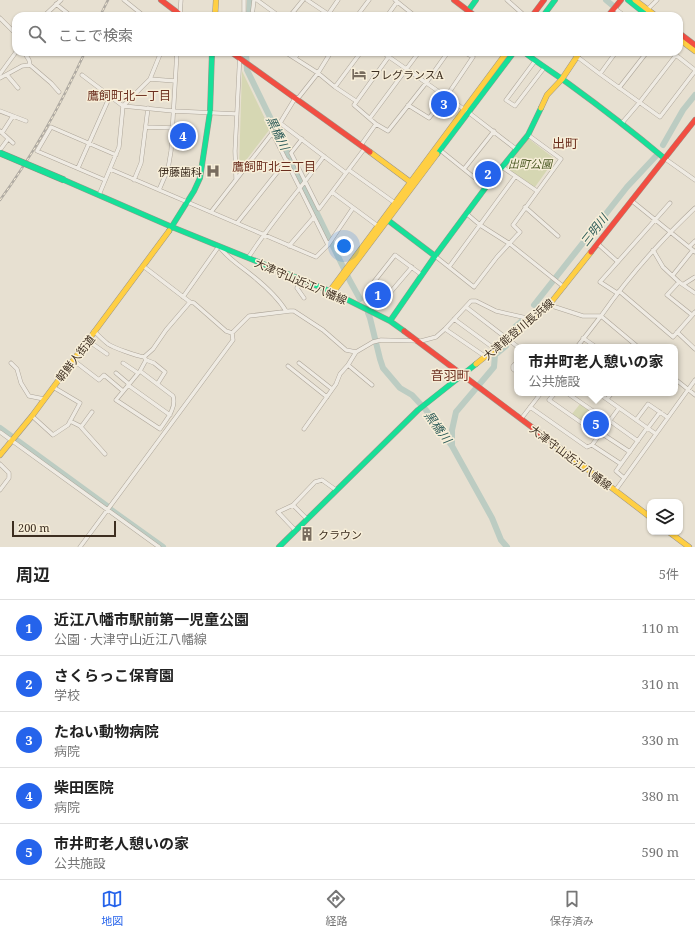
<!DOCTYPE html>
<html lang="ja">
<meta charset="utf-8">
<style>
:root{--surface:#fff;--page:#f2f2f2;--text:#222;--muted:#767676;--line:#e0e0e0;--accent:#2563eb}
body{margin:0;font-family:"Noto Serif","Noto Sans JP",serif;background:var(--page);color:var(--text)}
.controls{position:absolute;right:12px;bottom:12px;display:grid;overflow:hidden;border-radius:8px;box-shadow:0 1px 3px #0004}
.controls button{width:36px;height:36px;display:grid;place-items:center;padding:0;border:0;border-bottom:1px solid var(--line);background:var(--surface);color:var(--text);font:20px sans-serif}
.scale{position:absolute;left:12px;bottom:10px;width:104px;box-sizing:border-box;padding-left:4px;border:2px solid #3d2e20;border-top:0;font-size:11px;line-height:14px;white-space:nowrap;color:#3d2e20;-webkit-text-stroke:3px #f7eed8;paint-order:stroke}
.you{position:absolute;left:344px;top:246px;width:14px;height:14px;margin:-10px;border:3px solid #fff;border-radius:50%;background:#1a73e8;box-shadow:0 0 0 6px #1a73e833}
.badge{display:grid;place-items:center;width:26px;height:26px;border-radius:50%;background:var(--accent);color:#fff;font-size:13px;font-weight:700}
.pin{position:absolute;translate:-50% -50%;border:2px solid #fff;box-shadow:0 1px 4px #0006}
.popup{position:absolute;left:514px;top:344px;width:164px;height:52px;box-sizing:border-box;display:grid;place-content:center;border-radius:8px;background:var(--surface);filter:drop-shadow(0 1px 3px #0005);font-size:13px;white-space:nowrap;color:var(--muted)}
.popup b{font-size:15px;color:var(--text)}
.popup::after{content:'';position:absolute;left:50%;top:100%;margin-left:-8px;border:8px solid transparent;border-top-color:var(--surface)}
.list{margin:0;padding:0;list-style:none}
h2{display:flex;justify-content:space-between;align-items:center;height:52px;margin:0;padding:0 16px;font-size:17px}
h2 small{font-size:13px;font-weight:400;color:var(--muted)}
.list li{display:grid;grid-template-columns:26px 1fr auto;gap:12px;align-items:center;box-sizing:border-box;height:56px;padding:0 16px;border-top:1px solid var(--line)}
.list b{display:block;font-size:15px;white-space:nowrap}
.list p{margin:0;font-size:13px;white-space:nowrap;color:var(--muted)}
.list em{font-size:13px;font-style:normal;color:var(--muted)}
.icon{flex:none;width:22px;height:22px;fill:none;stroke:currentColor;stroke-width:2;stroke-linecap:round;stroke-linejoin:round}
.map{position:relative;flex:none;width:695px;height:547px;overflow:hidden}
.search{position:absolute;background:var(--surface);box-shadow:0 1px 3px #0004;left:12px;right:12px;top:12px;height:44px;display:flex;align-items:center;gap:10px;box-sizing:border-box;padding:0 14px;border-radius:12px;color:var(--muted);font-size:15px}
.sheet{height:332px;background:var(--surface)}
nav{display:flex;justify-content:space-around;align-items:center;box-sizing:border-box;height:56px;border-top:1px solid var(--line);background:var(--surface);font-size:11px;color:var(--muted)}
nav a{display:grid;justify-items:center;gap:2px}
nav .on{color:var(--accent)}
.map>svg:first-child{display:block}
.green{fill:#d6d7b3}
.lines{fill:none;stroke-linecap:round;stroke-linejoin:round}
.river{stroke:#bcccc2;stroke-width:6}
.street-casing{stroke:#ada599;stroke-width:4.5}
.fast-casing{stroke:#9c958a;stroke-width:6}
.slow-casing{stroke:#9c958a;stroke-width:6}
.jam-casing{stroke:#9c958a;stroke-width:6}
.street{stroke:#efebe3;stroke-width:3.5}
.fast{stroke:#16e098;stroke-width:5}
.slow{stroke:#ffcf43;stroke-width:5}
.jam{stroke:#f24e42;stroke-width:5}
.rail-casing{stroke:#afaaa2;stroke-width:2.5}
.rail{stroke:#f7eed8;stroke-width:1;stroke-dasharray:3;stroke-linecap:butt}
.fast-bridge-casing{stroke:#928b80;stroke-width:7;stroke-linecap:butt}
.fast-bridge{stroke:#16e098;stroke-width:6}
.labels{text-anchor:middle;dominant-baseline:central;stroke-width:3;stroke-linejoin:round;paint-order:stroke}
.poi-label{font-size:11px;fill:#3d2e20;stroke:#f7eed8;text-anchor:start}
.park-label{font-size:11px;font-style:italic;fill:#4d5a26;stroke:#f7eed8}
.street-label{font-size:11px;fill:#3d2e20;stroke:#f7eed8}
.neighbourhood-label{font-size:12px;fill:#6b2e1e;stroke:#f7eed8}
.water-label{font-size:12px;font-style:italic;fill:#2f5d5a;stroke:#f7eed8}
.quarter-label{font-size:13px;fill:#6b2e1e;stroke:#f7eed8}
</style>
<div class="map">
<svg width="695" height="547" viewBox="0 0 695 547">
<rect width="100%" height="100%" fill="#e7e0d1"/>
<path class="green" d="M242 71 270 129 240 168H239Z
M525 139H529L555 159 535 187H533L507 168 506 164Z
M374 286 389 297 383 305 367 293 372 287Z
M580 404 597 416 589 426 572 414Z"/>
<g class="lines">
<path class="river" d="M606 0 612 5
M249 16 250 0
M246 52 247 70 350 281 360 299
M663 145 683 110 695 95
M534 305 627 187 656 156
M368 313 370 318 380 359 383 368 400 388 412 395 426 410 452 446 492 518 501 540 507 547
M515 327 524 319
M0 428 11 436
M18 441 107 506
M452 446V430L456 412 494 367 495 355 506 346
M110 509 163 547"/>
<defs>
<path id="street" d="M124 0 144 16
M257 0 279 16
M307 0 331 16
M395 0 415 16
M507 0 525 16
M56 4 71 16
M614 8 625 16
M646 11 657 0
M180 15 181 0
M44 16 61 0
M244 16V0
M252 16 254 0
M290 16 303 0
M327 16 338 0
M357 16 369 0
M387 16 397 2
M464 16 468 11
M0 18 16 34
M24 52 29 60 30 65
M285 52 318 73 335 87 356 101
M382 52 468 112 516 149
M392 52 354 105 376 124 388 131 426 83 448 52
M571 52 600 74 660 117 695 71
M672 52 695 70
M295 58 299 52
M535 61 506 100 515 106 544 68
M0 74 16 52
M600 74 616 52
M7 75 18 88
M82 75 123 106 173 111 237 114
M0 78 22 66 30 65 51 83 59 92
M150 79 175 81
M335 87 361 52
M619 88 647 52
M408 105 429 118 446 97 473 57 464 52
M0 111 26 121
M370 118 419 52
M280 123 346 173
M622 123 639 103 676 55
M146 127 173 128
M0 131 13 143
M272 132 328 245
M2 133 13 116
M302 139 291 153 319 209 365 148
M361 145 376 124
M0 150 8 139
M440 150 486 187
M664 158 695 180
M502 167 537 191
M78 168 110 96
M110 169 316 257 328 245 353 208
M464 169 494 131
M349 170 395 203
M236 179 235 151 240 52
M105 180 37 151 51 127 116 155
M134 180 141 163 148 108
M159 190 168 169 171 151 177 52
M332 192 378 226
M99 195 119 147 123 106 150 79 161 52
M632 201 695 252
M525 207 558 236
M211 212 280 123 294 100 299 97 318 73 331 52
M467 214 480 225 510 244 564 287
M237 223 287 160
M598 244 618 262
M289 246 314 217
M689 247 695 241
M653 250 663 267 679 282 695 293
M435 256 474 287 497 257 520 232 513 225 561 159 528 135
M248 258C271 222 299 191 324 156
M143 266 190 302
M412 267 389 294 373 283 395 255 422 275
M449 267 515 177
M673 275 693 250
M300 279 297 288 304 298
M679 282 667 295 692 315
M684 284 695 277
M619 291 673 337 695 312
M617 293 600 282 670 203
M183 297 219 246C226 257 239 265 249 273 263 284 277 296 286 311
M549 305 583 316H601C629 276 660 241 695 208
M466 307 518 347
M454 319 495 349
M445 329 486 357
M94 331C98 335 103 340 108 344 114 348 137 356 144 357
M677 332 695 349
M583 338 596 347
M87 340 107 354
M577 347 601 316 638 347
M144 357 153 349 166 330 190 302 194 303 226 331 232 333 249 316 290 311H294L323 330 346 350 356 352 373 342 381 340 421 341 436 337 445 329 471 301H476L496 311 531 319
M73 360 99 380 104 375 123 391
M146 360 154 363 165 372 158 383
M517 362 513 366V369L517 372
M11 363 17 369 21 383 29 396 44 399
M123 363 138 373
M299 363 332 389
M348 365 356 352
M288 366 327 397
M140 371 173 396C177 408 166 420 160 429L116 400 140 371 146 360 144 357
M116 373 129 384
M675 379 695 395
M128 385 170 415
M555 393 549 400 599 435
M567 393 609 422
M598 393 656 434
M607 399 612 393
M530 407 587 447 592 445 619 408
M32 416 53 435 68 425 80 403 53 387
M521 419 541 393
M636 420 648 404 667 417
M70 421 80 426 105 454
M610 421 638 441
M81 427 92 412
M648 428 660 412
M304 429 336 384 340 374 348 365 372 385
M0 432 159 547
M601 433 630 452
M592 445 621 464 616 471 624 478
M0 464 9 473V478L0 490
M621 464 647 428
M615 491 695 380
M293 505 307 519
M296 531 278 512 293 505 315 482 322 480 336 490
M80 547 233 340 232 333"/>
<path id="fast" d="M628 0 648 16
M468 11 476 0
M543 16 555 0
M524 52C539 64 554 73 569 84 602 108 633 132 664 158
M437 154 514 52
M64 180 172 227 332 292 390 321 404 331
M385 218 435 256
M169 231 194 191 200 178 210 112 212 52
M390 321 435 256 486 187 528 135 541 108
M279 547 418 410 476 364"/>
<path id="slow" d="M635 0 656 16
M215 16 216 0
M679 39 695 51
M541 108 547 95 562 79 580 52
M370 152 413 184
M332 292 335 290 437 154
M332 292V288L507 52
M476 364 549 305 591 252
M553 443 650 517
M0 455 32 416 169 231
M669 532 689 547"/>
<path id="jam" d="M161 0 182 16
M454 0 475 16
M532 16 544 0
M608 16 621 0
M679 33 695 45
M231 52 370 152
M591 252 695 120
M404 331 553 443"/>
</defs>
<use href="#street" class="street-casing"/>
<use href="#fast" class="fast-casing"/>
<use href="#slow" class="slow-casing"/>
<use href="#jam" class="jam-casing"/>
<use href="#street" class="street"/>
<use href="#fast" class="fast"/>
<use href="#slow" class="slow"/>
<use href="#jam" class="jam"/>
<defs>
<path id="rail" d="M100 16 108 0
M0 200C34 154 61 104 85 52"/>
</defs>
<use href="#rail" class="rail-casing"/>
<use href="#rail" class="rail"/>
<defs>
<path id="fast-bridge" d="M0 153 64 180"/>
</defs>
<use href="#fast-bridge" class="fast-bridge-casing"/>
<use href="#fast-bridge" class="fast-bridge"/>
</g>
<defs>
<symbol id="hotel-bare" viewBox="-9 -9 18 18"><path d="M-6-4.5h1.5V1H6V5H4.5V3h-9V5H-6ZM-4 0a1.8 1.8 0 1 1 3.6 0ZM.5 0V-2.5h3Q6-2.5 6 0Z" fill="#786c5e" stroke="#f7eed8" stroke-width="2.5" paint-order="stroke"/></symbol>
<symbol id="hospital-bare" viewBox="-9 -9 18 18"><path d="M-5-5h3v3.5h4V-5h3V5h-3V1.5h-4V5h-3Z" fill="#786c5e" stroke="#f7eed8" stroke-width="2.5" paint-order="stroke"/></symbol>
<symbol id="building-bare" viewBox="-9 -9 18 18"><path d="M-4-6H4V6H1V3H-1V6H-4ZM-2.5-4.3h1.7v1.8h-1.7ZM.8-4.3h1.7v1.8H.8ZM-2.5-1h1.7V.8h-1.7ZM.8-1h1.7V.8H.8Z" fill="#786c5e" stroke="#f7eed8" stroke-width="2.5" paint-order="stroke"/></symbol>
</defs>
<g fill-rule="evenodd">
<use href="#hotel-bare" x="349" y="64" width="20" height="20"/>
<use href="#hospital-bare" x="203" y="161" width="20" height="20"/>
<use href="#building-bare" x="297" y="524" width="20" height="20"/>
</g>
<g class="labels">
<g class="poi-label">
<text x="370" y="74">フレグランスA</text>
<text x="202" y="171" text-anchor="end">伊藤歯科</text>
<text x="318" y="534">クラウン</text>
</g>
<g class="park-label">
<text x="530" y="163">出町公園</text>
</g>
<g class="street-label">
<text transform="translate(301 281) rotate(23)">大津守山近江八幡線</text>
<text transform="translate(518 329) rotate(-40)">大津能登川長浜線</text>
<text transform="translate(75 358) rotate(-52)">朝鮮人街道</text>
<text transform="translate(571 457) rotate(37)">大津守山近江八幡線</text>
</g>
<g class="neighbourhood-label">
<text x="129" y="95">鷹飼町北一丁目</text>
<text x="274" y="166">鷹飼町北三丁目</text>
</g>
<g class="water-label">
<text transform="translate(278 133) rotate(64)">黒橋川</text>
<text transform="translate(594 230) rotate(-52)">三明川</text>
<text transform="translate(438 427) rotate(54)">黒橋川</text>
</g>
<g class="quarter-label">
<text x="565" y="143">出町</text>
<text x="450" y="375">音羽町</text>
</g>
</g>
</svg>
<div class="controls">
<button><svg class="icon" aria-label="layers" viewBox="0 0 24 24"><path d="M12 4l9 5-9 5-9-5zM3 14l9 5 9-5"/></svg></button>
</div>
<div class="scale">200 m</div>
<div class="you"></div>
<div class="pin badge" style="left:378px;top:295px">1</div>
<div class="pin badge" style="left:488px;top:174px">2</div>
<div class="pin badge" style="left:444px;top:104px">3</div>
<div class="pin badge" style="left:183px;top:136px">4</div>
<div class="pin badge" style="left:596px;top:424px">5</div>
<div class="popup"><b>市井町老人憩いの家</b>公共施設</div>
<div class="search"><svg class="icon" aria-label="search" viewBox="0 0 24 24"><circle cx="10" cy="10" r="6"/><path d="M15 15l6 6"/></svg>ここで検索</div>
</div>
<section class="sheet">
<h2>周辺<small>5件</small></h2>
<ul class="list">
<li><span class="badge">1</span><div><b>近江八幡市駅前第一児童公園</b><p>公園 · 大津守山近江八幡線</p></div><em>110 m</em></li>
<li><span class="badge">2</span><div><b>さくらっこ保育園</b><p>学校</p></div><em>310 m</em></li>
<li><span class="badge">3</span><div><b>たねい動物病院</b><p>病院</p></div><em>330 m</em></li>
<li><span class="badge">4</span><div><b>柴田医院</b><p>病院</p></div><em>380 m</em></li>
<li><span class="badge">5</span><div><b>市井町老人憩いの家</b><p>公共施設</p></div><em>590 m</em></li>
</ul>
</section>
<nav>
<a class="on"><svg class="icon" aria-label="map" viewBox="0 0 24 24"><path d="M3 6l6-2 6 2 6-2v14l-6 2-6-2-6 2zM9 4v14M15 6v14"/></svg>地図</a>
<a><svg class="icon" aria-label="directions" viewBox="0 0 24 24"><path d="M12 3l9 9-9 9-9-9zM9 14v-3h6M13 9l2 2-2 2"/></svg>経路</a>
<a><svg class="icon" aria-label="saved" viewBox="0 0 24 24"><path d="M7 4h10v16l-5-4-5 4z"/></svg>保存済み</a>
</nav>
